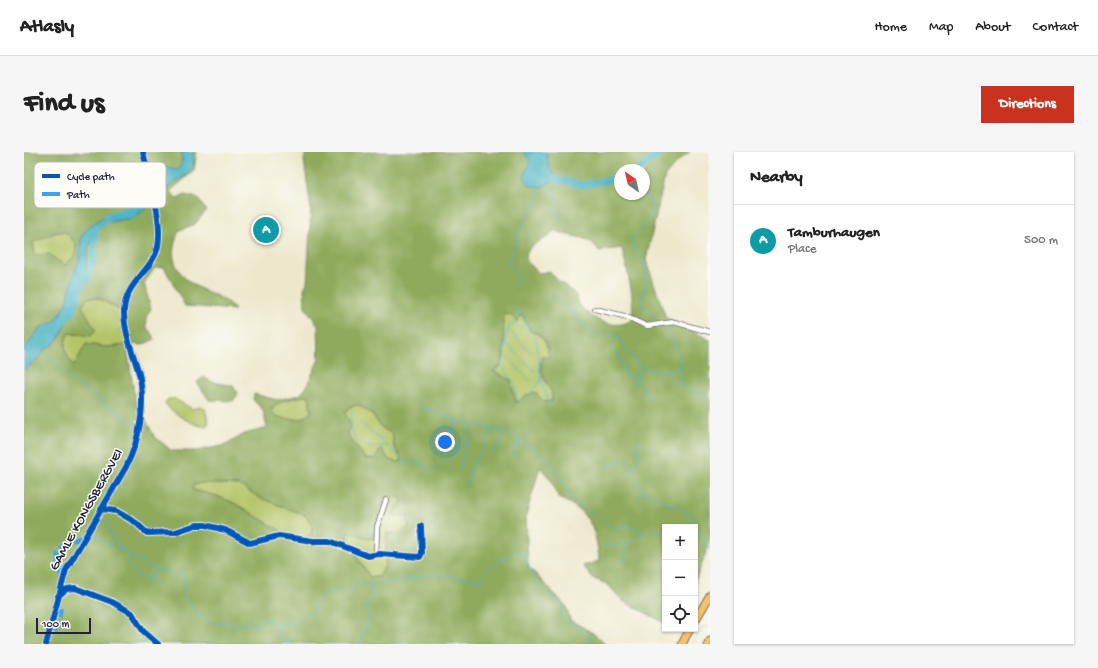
<!DOCTYPE html>
<meta charset="utf-8">
<style>
:root{--surface:#fff;--page:#f6f6f6;--text:#222;--muted:#767676;--line:#e0e0e0;--accent:#c8321e}
body{margin:0;font-family:"Gochi Hand",sans-serif;background:var(--page);color:var(--text)}
.controls{position:absolute;right:12px;bottom:12px;display:grid;overflow:hidden;border-radius:0px;box-shadow:0 1px 3px #0004}
.controls button{width:36px;height:36px;display:grid;place-items:center;padding:0;border:0;border-bottom:1px solid var(--line);background:var(--surface);color:var(--text);font:20px sans-serif}
.compass{position:absolute;left:590px;top:12px;width:36px;height:36px;border-radius:50%;background:var(--surface);box-shadow:0 1px 3px #0004;rotate:326deg}
.scale{position:absolute;left:12px;bottom:10px;width:55px;box-sizing:border-box;padding-left:4px;border:2px solid #22223b;border-top:0;font-size:11px;line-height:14px;white-space:nowrap;color:#22223b;-webkit-text-stroke:3px #fdfcf7;paint-order:stroke}
.you{position:absolute;left:421px;top:290px;width:14px;height:14px;margin:-10px;border:3px solid #fff;border-radius:50%;background:#1a73e8;box-shadow:0 0 0 6px #1a73e833}
.badge{display:grid;place-items:center;width:26px;height:26px;border-radius:50%;background:var(--accent);color:#fff;font-size:13px;font-weight:700}
.pin{position:absolute;translate:-50% -50%;border:2px solid #fff;box-shadow:0 1px 4px #0006}
.list{margin:0;padding:0;list-style:none}
h2{display:flex;justify-content:space-between;align-items:center;height:52px;margin:0;padding:0 16px;font-size:17px}
h2 small{font-size:13px;font-weight:400;color:var(--muted)}
.list li{display:grid;grid-template-columns:26px 1fr auto;gap:12px;align-items:center;box-sizing:border-box;height:72px;padding:0 16px;border-top:1px solid var(--line)}
.list b{display:block;font-size:15px;white-space:nowrap}
.list p{margin:0;font-size:13px;white-space:nowrap;color:var(--muted)}
.list em{font-size:13px;font-style:normal;color:var(--muted)}
.icon{flex:none;width:22px;height:22px;fill:none;stroke:currentColor;stroke-width:2;stroke-linecap:round;stroke-linejoin:round}
.map{position:relative;flex:none;width:686px;height:492px;overflow:hidden;border-radius:0px}
header{display:flex;align-items:center;gap:24px;box-sizing:border-box;height:56px;padding:0 20px;background:var(--surface);border-bottom:1px solid var(--line)}
header strong{font-size:19px}
nav{display:flex;gap:22px;margin-inline-start:auto;font-size:14px}
.intro{display:flex;align-items:center;justify-content:space-between;box-sizing:border-box;height:96px;padding:0 24px}
h1{margin:0;font-size:28px}
.button{padding:10px 18px;border-radius:0px;background:var(--accent);color:#fff;font-size:14px;font-weight:700}
main{display:flex;gap:24px;padding:0 24px}
aside{flex:1;background:var(--surface);border-radius:0px;box-shadow:0 1px 3px #0004}
.map>svg:first-child{display:block}
.green{fill:#b4c567;stroke:#6b7451}
.forest{fill:#8faa5c;stroke:#58664c;fill-rule:evenodd}
.water{fill:#44b1c1;stroke:#336a7e}
.lines{fill:none;stroke-linecap:round;stroke-linejoin:round}
.stream{stroke:#44b1c1;stroke-width:1}
.river{stroke:#44b1c1;stroke-width:7}
.minor-casing{stroke:#69676e;stroke-width:6}
.secondary-casing{stroke:#69676e;stroke-width:8}
.primary-casing{stroke:#69676e;stroke-width:9}
.trunk-casing{stroke:#69676e;stroke-width:9}
.minor{stroke:#fff;stroke-width:4.5}
.secondary{stroke:#fce6c4;stroke-width:6}
.primary{stroke:#f7c06c;stroke-width:7}
.trunk{stroke:#f7c06c;stroke-width:7}
.quiet{stroke:#3ea2ec;stroke-width:5;stroke-dasharray:10 5;stroke-linecap:butt}
.cycleway-casing{stroke:#fdfcf7;stroke-width:8}
.cycleway{stroke:#0057b8;stroke-width:6}
.labels{text-anchor:middle;dominant-baseline:central;stroke-width:3;stroke-linejoin:round;paint-order:stroke}
.street-label{font-size:14px;fill:#22223b;stroke:#fdfcf7}
.key{fill:#fdfcf7;stroke:#bbbbbf;stroke-width:1}
.key-label{font-size:11px;fill:#22223b}
</style>
<header>
<strong>Atlasly</strong>
<nav><a>Home</a><a>Map</a><a>About</a><a>Contact</a></nav>
</header>
<div class="intro"><h1>Find us</h1><a class="button">Directions</a></div>
<main>
<div class="map">
<svg width="686" height="492" viewBox="0 0 686 492">
<rect width="100%" height="100%" fill="#fdfcf7"/>
<filter id="ink" filterUnits="userSpaceOnUse"><feTurbulence type="fractalNoise" baseFrequency=".025" numOctaves="2"/><feDisplacementMap in="SourceGraphic" scale="8" xChannelSelector="R" yChannelSelector="G"/><feConvolveMatrix kernelMatrix="1 2 1 2 8 2 1 2 1" color-interpolation-filters="sRGB"/></filter>
<filter id="wash" filterUnits="userSpaceOnUse"><feTurbulence type="fractalNoise" baseFrequency=".012" numOctaves="4" result="noise"/><feDisplacementMap in="SourceGraphic" scale="16" xChannelSelector="R" yChannelSelector="G"/><feGaussianBlur stdDeviation="0.9" result="paint"/><feColorMatrix in="noise" values="0 0 0 0 0 0 0 0 0 0 0 0 0 0 0 0 0 1.4 0 .05"/><feComposite in="paint" operator="in"/></filter>
<g filter="url(#wash)">
<rect width="100%" height="100%" fill="#ede8cc"/>
<path class="green" d="M33 80H42L52 92 51 105 40 113 26 103H11L9 90Z
M64 146H75L100 161 103 193 83 195 62 192 50 214C41 203 38 193 45 181L55 183 66 169 58 154Z
M480 161 487 163 498 161C507 180 524 183 525 207L517 204V222L528 240V249L520 250 502 243 493 251 488 237 487 228 469 219 478 212C482 195 478 178 480 161Z
M285 243 287 260 278 267H261L249 263 248 256 261 248Z
M144 247H151L168 257 177 254 181 257 185 271 181 275C166 272 152 263 141 252Z
M334 253 348 262 357 275 368 282 370 294 378 308 374 310 342 307 324 284 321 261 325 255Z
M175 331 216 333 236 346 281 363 288 374 287 382 279 389 270 387 212 352 193 344 169 338 168 335Z
M375 344 378 350 369 360 372 365 383 362 385 375 375 382 363 381 361 414 356 425H346L323 390V381L330 380 344 387 350 385 355 359 364 346Z"/>
<path class="forest" d="M0 0H158V11L154 18 139 14 131 43 101 62 79 65 57 86 55 108 50 122 43 151 31 170 17 175 0 197ZM33 80H42L52 92 51 105 40 113 25 102 11 103 9 90Z
M169 0H173L170 19 146 39 153 47 161 43 174 46 182 59 170 73 155 78C150 92 146 103 154 117 169 142 196 138 211 158L161 154 140 115 131 116 120 131 127 157 124 161 122 174 131 187 118 193 110 192 104 201 111 247 130 284 148 299H173L202 293 220 282 243 276 239 258 229 248 230 242 253 248 275 243 282 236 295 207 294 173 281 155 280 136 283 131 287 57 280 9 282 0H500L506 8 526 17 522 0H666L656 7 641 24 622 108 642 166 686 188V384L683 398 671 430V375H641V471L599 449 583 432 568 426 559 414 575 409C573 379 565 358 536 347L526 327 516 315 502 363 504 414 542 454 546 468 569 481 581 492H0V218L16 205 20 198 31 191 54 139 61 127 64 97 70 80 84 70 110 66 128 51 138 46 144 35 161 24 169 14ZM596 18H620V42H596ZM531 78C547 88 563 80 575 99L598 96C603 120 611 143 608 168 591 179 567 168 556 153 554 150 553 145 551 142 543 133 532 130 526 119L515 121 502 108C502 89 521 92 531 78ZM64 146H75L100 161 103 193 83 195 62 192 50 214C41 203 38 193 45 181L67 184 72 179 58 154ZM480 161 487 163 493 170 498 162 508 181H514L523 192 525 206 517 204C517 219 519 228 528 240V249L520 250 511 240 502 243 492 251 488 237 487 228 469 219 478 212C482 195 478 178 480 161ZM285 243 287 260 278 267H261L249 263 248 256 261 248ZM334 253 348 262 357 275 368 282 370 294 378 308 374 310 365 308 357 296 351 307H342L324 284 326 271 321 261 325 255ZM175 331 216 333 236 346 281 363 288 374 287 382 279 389 270 387 212 352 193 344 169 338 168 335ZM375 344 378 350 368 362 371 365 383 363 385 375 375 382 363 381 361 414 355 425H346L323 390V381C333 380 340 388 350 386L355 359 364 346Z
M180 225 186 229 209 234 214 242 209 249 185 248 173 230Z"/>
<path class="water" d="M158 0H169L170 14 161 24 144 35 138 46 129 51 110 66 84 70 70 80 64 97 61 127 54 139 38 181 31 191 20 198 16 205 0 218V197L17 175 31 170 43 151 50 122 55 108 57 86 64 75 79 65 101 62 109 59 131 44 132 19 139 14 154 18 158 11Z
M500 0H522L526 17 534 27 517 35 506 34 500 25 506 8Z"/>
<g class="lines">
<path class="stream" d="M522 32 533 45 536 70
M620 42 628 53 626 68 607 88 622 117 624 130 617 148 621 157 635 170
M489 136 492 132 493 125 484 111 493 91V83L511 53 516 34
M526 145 548 161 562 176 570 182 574 184H593L611 210 621 217
M547 151 550 155 551 163
M490 154 491 157 496 161 504 177 511 184 518 232 525 252
M638 174C648 185 657 204 657 220 657 226 656 230 657 236L686 244
M485 178 505 199
M482 191 512 220
M587 194 593 200 602 225 612 224
M18 201 24 207 31 210 47 227 110 272
M483 205 506 229
M478 214 490 230 493 247
M473 219C486 206 479 190 485 175L491 171 496 177 501 171
M609 226 608 227 611 231
M649 234 651 230 650 220
M505 243 517 228
M625 248V243L615 231 613 221 619 216C631 220 646 223 655 215
M396 254 431 268 479 279 498 287 524 309 549 347 587 374 594 376 603 374 606 377 612 376 620 381 636 378 641 381
M328 259C326 271 326 289 341 294 347 296 357 294 363 294
M334 269 361 291 382 311C390 308 397 312 404 317 420 315 432 299 444 289
M416 272 428 280
M425 288 432 268
M617 288 615 294V305L607 322 621 340 665 361 686 398
M464 301 475 296 479 279
M491 307 490 299 498 287
M583 317 599 307 609 315
M436 318 447 272
M443 334C446 313 460 298 467 278
M612 348 620 340
M70 361V362
M76 367 81 369 90 388 106 404 130 417 159 422 161 435 157 443C167 451 172 466 184 470 193 473 207 470 215 474L220 471 232 475 240 465 252 475 260 492
M73 384 93 398H99
M581 394C598 393 608 393 620 381
M106 404 104 414 114 424 126 428 137 434
M591 416 602 407V394
M126 428 130 417
M252 475 263 471 269 472 289 460 298 443 312 437 321 440 326 439 332 433 363 431 409 423 458 428C457 418 485 404 493 399L502 404 504 412 517 438C524 441 537 448 538 456 538 460 537 462 538 466 548 474 560 477 566 486L563 491 558 492
M260 491 267 492
M337 492 338 485 340 482 345 465 343 455 349 442 347 437 349 433
M668 492 679 475 686 474"/>
<path class="river" d="M614 18 638 0
M525 26 559 33 596 26
M37 170C53 159 50 155 56 137 57 133 61 131 63 127 70 114 71 93 71 78L85 64 107 58 128 47"/>
</g>
</g>
<g filter="url(#ink)">
<g class="lines">
<defs>
<path id="minor" d="M571 157 600 164 623 174 650 170 686 180
M77 357 92 359 111 370 123 381 151 380 172 373H181L201 378 226 391 255 384 289 389H306L344 404 355 402 396 405 398 401 397 374
M352 403 353 375 362 348
M35 444 43 437 51 436 88 450 108 461 119 479 134 492"/>
<path id="secondary" d="M22 492 42 418 102 315C116 287 123 250 114 218 108 199 100 179 100 159 101 133 123 122 132 101 142 76 125 27 119 0"/>
<path id="primary" d="M671 469 686 443
M658 492 666 477"/>
<path id="trunk" d="M684 492 686 489"/>
</defs>
<use href="#minor" class="minor-casing"/>
<use href="#secondary" class="secondary-casing"/>
<use href="#primary" class="primary-casing"/>
<use href="#trunk" class="trunk-casing"/>
<use href="#minor" class="minor"/>
<use href="#secondary" class="secondary"/>
<use href="#primary" class="primary"/>
<use href="#trunk" class="trunk"/>
<path class="quiet" d="M38 425 34 410V398L41 392 61 384
M30 480 34 471 37 453"/>
<defs>
<path id="cycleway" d="M77 357 92 359 111 370 123 381 151 380 172 373H181L201 378 226 391 255 384 289 389H306L344 404 355 402 396 405 398 401 397 374
M34 444 43 437 51 436 88 450 108 461 119 479 134 492
M22 492 42 418 102 315C116 287 123 250 114 218 108 199 100 179 100 159 101 133 123 122 132 101 142 76 125 27 119 0"/>
</defs>
<use href="#cycleway" class="cycleway-casing"/>
<use href="#cycleway" class="cycleway"/>
</g>
</g>
<g class="labels">
<g class="street-label">
<text transform="translate(63 358) rotate(-61)">GAMLE KONGSBERGVEI</text>
</g>
</g>
<rect x="10" y="10" width="132" height="46" rx="6" class="key"/>
<rect x="18" y="22" width="18" height="4" fill="#0057b8"/>
<rect x="18" y="40" width="18" height="4" fill="#3ea2ec"/>
<g class="key-label">
<text x="43" y="28">Cycle path</text>
<text x="43" y="46">Path</text>
</g>
</svg>
<div class="controls">
<button>+</button>
<button>−</button>
<button><svg class="icon" aria-label="locate" viewBox="0 0 24 24"><circle cx="12" cy="12" r="6"/><path d="M12 2v4M12 18v4M2 12h4M18 12h4"/></svg></button>
</div>
<svg class="compass" viewBox="-18 -18 36 36"><path d="M0-13l5 13h-10z" fill="#e53935"/><path d="M0 13l5-13h-10z" fill="#767676"/></svg>
<div class="scale">100 m</div>
<div class="you"></div>
<div class="pin badge" style="left:242px;top:78px;background:#0f9aa8">A</div>
</div>
<aside>
<h2>Nearby<small></small></h2>
<ul class="list">
<li><span class="badge" style="background:#0f9aa8">A</span><div><b>Tamburhaugen</b><p>Place</p></div><em>500 m</em></li>
</ul>
</aside>
</main>
